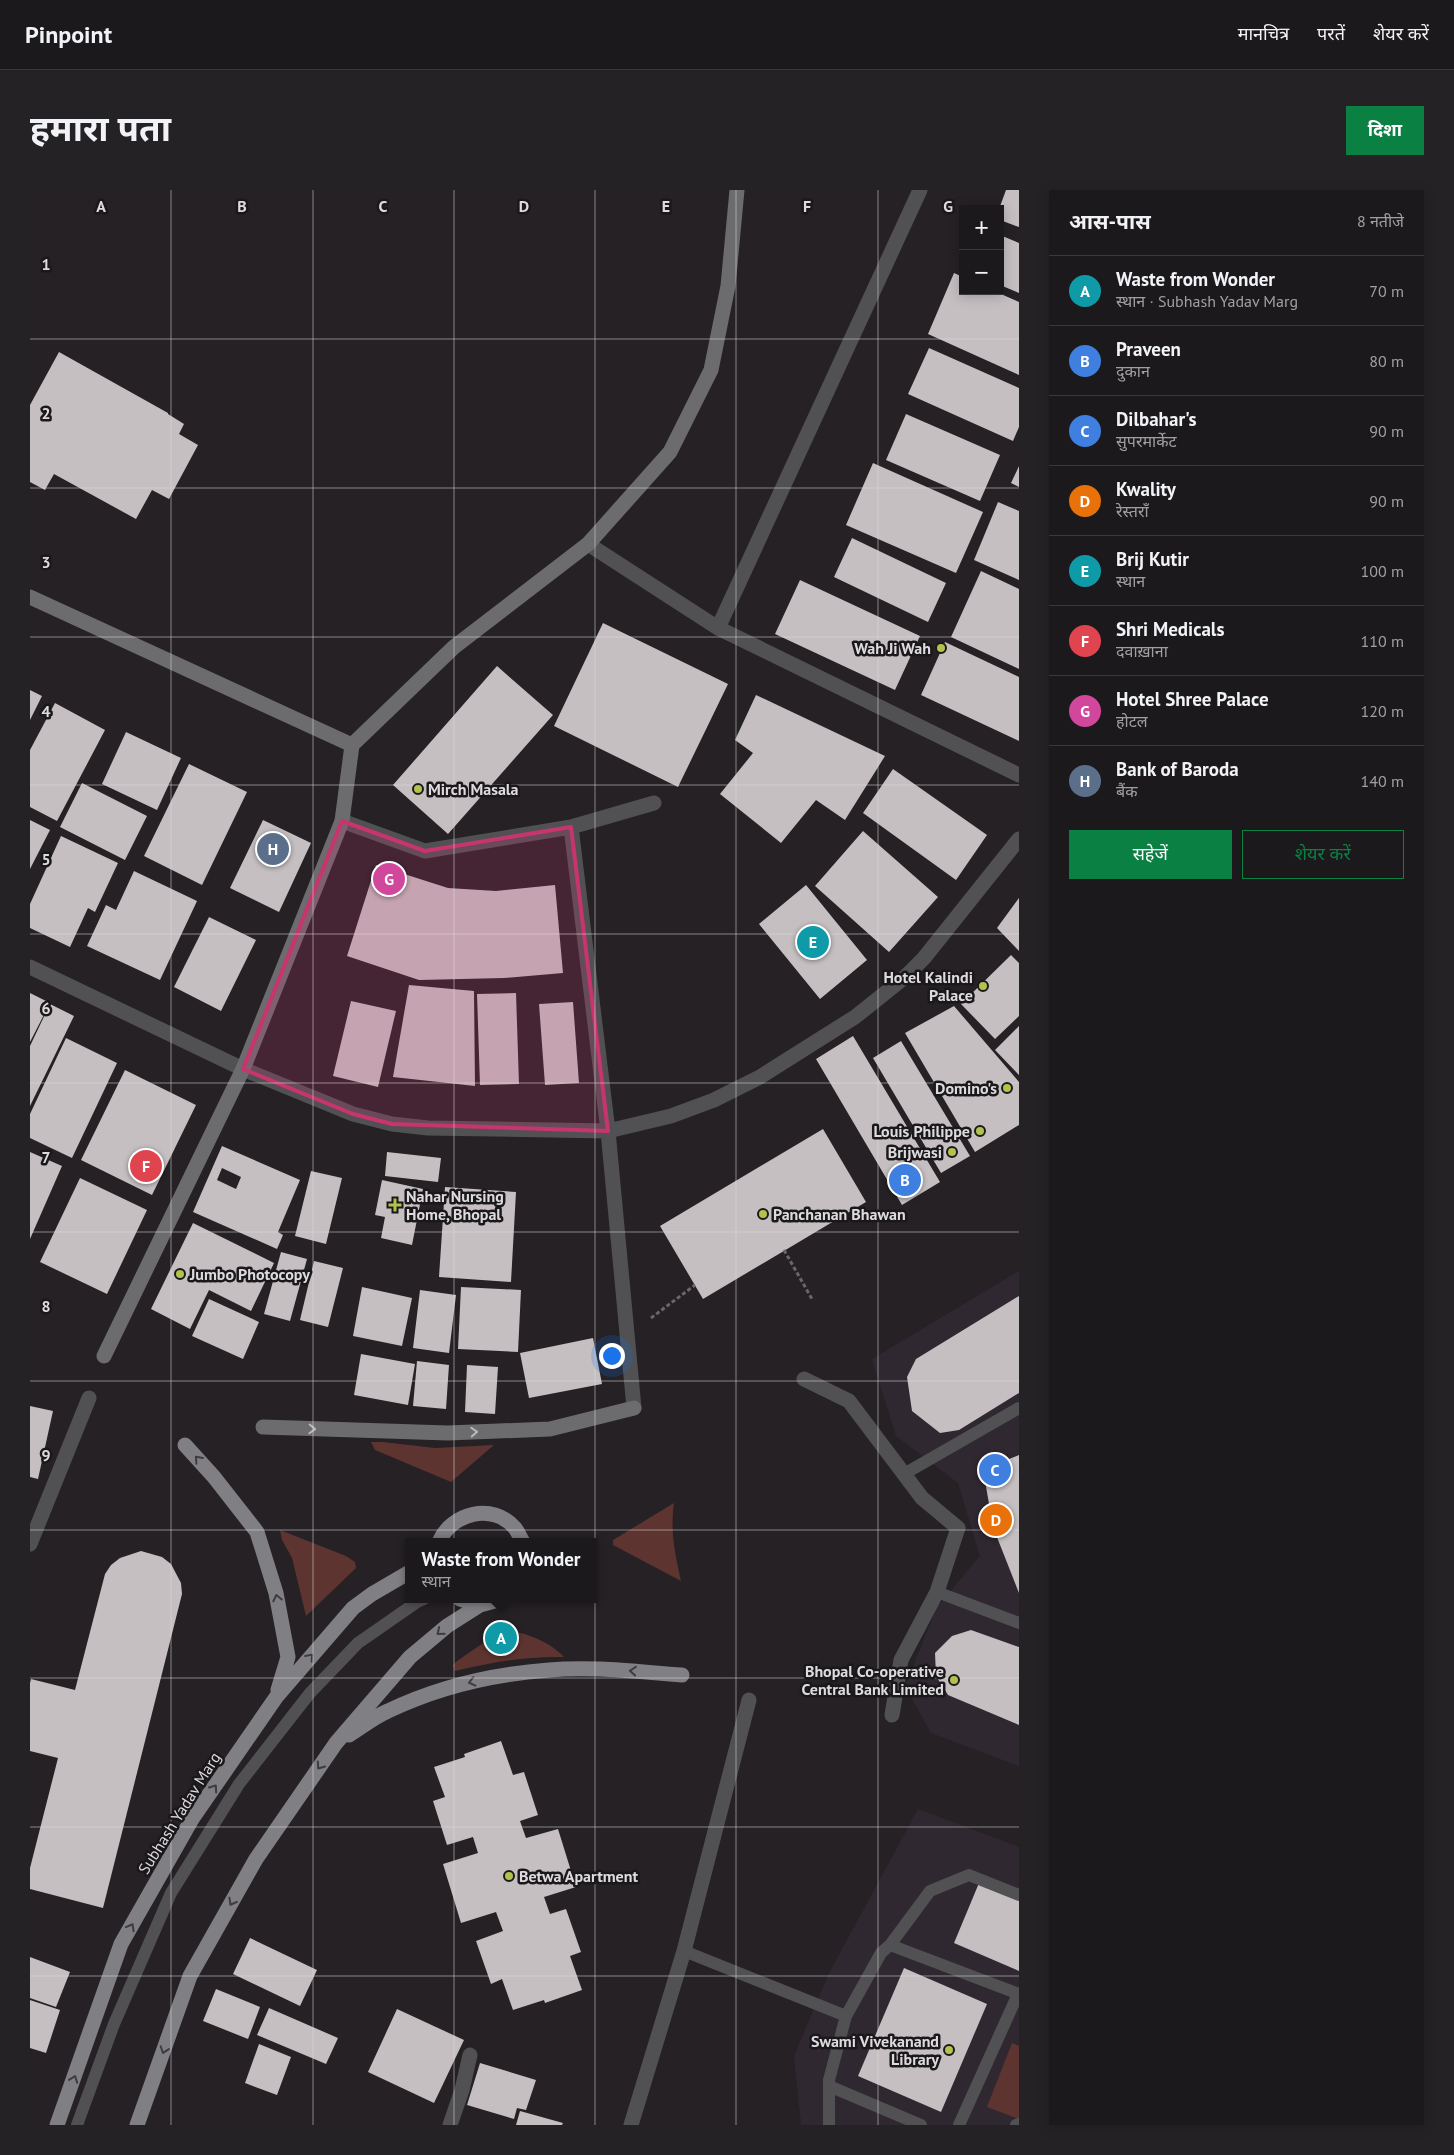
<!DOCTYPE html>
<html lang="hi">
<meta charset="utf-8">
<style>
:root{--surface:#1c191c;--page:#252225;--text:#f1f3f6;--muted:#a0a0a3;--line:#3a383b;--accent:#0b8043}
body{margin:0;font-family:"PT Sans","Noto Sans Devanagari",sans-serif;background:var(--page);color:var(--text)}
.controls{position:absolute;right:15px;top:15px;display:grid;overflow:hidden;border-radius:0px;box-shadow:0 2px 12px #0003}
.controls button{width:45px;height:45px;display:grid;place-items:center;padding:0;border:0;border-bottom:1px solid var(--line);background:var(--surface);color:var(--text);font:25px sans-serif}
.you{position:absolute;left:581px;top:1165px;width:18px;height:18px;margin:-12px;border:4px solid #fff;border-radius:50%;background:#1a73e8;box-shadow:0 0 0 8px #1a73e833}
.badge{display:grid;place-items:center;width:32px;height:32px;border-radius:50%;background:var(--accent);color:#fff;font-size:16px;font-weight:700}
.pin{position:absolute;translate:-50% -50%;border:2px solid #fff;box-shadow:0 1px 5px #0006}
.popup{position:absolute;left:375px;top:1348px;width:192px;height:65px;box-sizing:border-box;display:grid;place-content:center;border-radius:0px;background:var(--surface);filter:drop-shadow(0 1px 4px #0005);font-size:16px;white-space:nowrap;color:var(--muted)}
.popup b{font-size:19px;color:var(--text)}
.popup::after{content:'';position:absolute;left:50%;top:100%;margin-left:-10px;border:10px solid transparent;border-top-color:var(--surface)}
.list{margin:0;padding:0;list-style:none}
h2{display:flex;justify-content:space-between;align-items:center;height:65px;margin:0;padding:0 20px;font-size:21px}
h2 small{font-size:16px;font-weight:400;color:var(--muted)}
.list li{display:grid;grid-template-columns:32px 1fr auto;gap:15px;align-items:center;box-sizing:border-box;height:70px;padding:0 20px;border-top:1px solid var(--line)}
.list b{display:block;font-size:19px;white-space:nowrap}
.list p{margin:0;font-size:16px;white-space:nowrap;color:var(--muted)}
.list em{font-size:16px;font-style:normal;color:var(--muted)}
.actions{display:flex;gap:10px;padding:15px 20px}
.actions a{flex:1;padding:11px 0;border:1px solid var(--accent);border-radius:0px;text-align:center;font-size:18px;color:var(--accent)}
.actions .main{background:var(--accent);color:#fff}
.map{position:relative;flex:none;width:989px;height:1935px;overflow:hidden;border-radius:0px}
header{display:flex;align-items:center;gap:30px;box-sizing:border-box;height:70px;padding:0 25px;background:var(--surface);border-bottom:1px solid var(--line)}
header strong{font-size:24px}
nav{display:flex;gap:28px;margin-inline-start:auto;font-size:18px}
.intro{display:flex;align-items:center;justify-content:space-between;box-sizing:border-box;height:120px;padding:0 30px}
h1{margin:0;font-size:35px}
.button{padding:12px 22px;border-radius:0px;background:var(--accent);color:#fff;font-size:18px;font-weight:700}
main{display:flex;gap:30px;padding:0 30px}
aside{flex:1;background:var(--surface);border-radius:0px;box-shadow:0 2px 12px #0003}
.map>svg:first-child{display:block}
.built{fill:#302830}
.green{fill:#5d3430}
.building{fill:#c5bfc1;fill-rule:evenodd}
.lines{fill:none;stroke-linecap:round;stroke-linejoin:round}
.path{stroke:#6a666a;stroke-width:3;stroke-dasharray:4 2.5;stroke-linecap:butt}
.lane{stroke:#515153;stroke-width:12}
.street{stroke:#515153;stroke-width:15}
.secondary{stroke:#6c6b6e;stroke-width:15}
.primary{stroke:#807f83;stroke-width:15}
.oneway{stroke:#bbb9bc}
.oneway2{stroke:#3e3c3f}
.marked{fill:#c6356e;fill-opacity:0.2;stroke:#c6356e;stroke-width:4;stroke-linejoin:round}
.grid{fill:none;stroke:#dddbdd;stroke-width:1;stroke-opacity:0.55}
.poi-dot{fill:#b2c34b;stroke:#1b181b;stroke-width:2}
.labels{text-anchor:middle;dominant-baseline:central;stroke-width:5;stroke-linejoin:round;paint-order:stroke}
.poi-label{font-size:16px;font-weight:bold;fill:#dddbdd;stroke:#1b181b;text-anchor:end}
.street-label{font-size:16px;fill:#dddbdd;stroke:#1b181b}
.grid-label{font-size:16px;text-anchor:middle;font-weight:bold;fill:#dddbdd;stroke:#1b181b;stroke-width:5;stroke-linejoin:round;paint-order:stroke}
</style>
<header>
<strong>Pinpoint</strong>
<nav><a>मानचित्र</a><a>परतें</a><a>शेयर करें</a></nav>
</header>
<div class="intro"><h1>हमारा पता</h1><a class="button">दिशा</a></div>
<main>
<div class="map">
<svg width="989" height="1935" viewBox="0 0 989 1935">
<rect width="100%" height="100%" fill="#252125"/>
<path class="built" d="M989 1081V1576L901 1543 875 1496 907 1417 950 1366 928 1293 866 1246 842 1169Z
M888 1619 989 1657V1935H771L764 1866 798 1785Z"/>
<path class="green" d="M341 1252H353L405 1258 464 1255 421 1292 345 1260Z
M644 1313C640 1341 645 1364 651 1391L583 1355V1350Z
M250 1340 316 1366 325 1372 326 1378 276 1426 262 1368 252 1350Z
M472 1440C495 1442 518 1450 534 1467 497 1466 462 1472 425 1481L423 1475 427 1471Z
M982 1853 989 1856V1929L957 1917Z"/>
<path class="building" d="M976 0H989V37L970 30 969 19Z
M970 45 989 53V103L970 95Z
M924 83 933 87V101H964L989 112V185L898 144Z
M899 158 989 198V237L983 251 878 204Z
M29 162 138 223V224L154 234 149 244 168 255 139 309 122 300 106 329 24 284 15 300 0 292V215Z
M876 224 970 265 950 311 856 270Z
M843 273 953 322 926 383 816 335Z
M989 276V297L981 293Z
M968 312 989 321V390L944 370Z
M822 348 916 393 898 432 804 387Z
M951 381 989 399V479L921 447Z
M770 390 890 446 865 500 745 444Z
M573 433 698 494 648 597 524 536Z
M915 452 989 487V551L891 505Z
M467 476 523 525 418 644 363 595Z
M0 500 12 506 0 530Z
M726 505 855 566 815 630 786 610 751 653 690 604 723 563 705 550Z
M25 513 75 540 27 631 0 617V560Z
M96 542 151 568 127 620 72 594Z
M159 574 217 602 172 695 114 666Z
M863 579 957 645 926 690 833 623Z
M52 593 117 626 95 670 30 637Z
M0 630 20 640 0 679Z
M233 630 281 653 249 722 200 698Z
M833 641 908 707 859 762 785 696Z
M31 646 88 673 65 722 58 718 40 757 0 738V714Z
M346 675 418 698 466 701 525 695 533 783 474 788 389 790 317 766Z
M104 681 167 711 130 790 57 756 76 715 86 720Z
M776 695 837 770 790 809 729 734Z
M989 708V761L967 738Z
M179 727 226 750 191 821 144 797Z
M981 765 989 773V826L965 849 931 814Z
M379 795 444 801 445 896 363 887Z
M0 803 20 813 0 852Z
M486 803 489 894 450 895 447 804Z
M321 811 366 821 348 897 303 886Z
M543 812 549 893 515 895 509 814Z
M20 814 44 826 0 916V856Z
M924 816 989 892V935L945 962 875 843Z
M989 836V885L965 860Z
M823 846 910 992 872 1015 786 869Z
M36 848 87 873 42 968 0 948V924Z
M871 851 940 966 911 983 843 868Z
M95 880 166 915 122 1005 51 970Z
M793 939 836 1012 673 1109 630 1036Z
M192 956 270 990 248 1042 253 1045 247 1059 163 1022ZM192 978 211 987 206 999 187 990Z
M0 962 32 976 0 1049Z
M357 962 411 968 408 992 355 986Z
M281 981 312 988 296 1054 265 1046Z
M50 988 117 1020 77 1104 10 1072Z
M352 990 393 999 382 1055 351 1048 355 1027 345 1025Z
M415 997 486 1002 481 1092 409 1087Z
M163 1033 244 1073 221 1121 179 1100 160 1139 121 1119Z
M251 1062 277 1069 260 1131 234 1124Z
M284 1071 313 1078 298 1137 270 1130Z
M332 1097 382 1108 372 1156 323 1146Z
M431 1097 491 1100 488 1162 428 1159Z
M390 1100 426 1105 419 1163 383 1158Z
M989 1106V1203L929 1240 910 1243 882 1221 877 1187 886 1169Z
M179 1109 229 1132 213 1169 162 1146Z
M563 1148 572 1194 499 1208 490 1163Z
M331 1164 385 1174 378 1215 324 1205Z
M387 1171 419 1175 416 1219 383 1216Z
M437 1175 468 1177 465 1224 435 1222Z
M0 1216 23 1221 8 1289 0 1287Z
M989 1265V1403L963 1337 953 1279Z
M111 1361 132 1367 141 1374 151 1393 152 1404 73 1718 0 1699V1678L28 1568 0 1561V1493L1 1489 45 1500 75 1384 81 1375 90 1368Z
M941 1440 989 1457V1535L918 1505 906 1486 905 1463 922 1446Z
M471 1551 483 1585 494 1582 508 1625 490 1631 496 1648 528 1639 546 1697 514 1707 520 1724 536 1719 551 1762 540 1766 552 1800 515 1813 514 1810 483 1820 472 1789 461 1794 446 1751 473 1741 466 1722 431 1733 413 1674 448 1663 443 1647 417 1655 403 1611 415 1607 404 1577 435 1567 434 1564Z
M949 1693 989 1710V1781L924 1753Z
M220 1748 287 1780 270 1816 203 1784Z
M0 1767 40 1782 26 1817 0 1808Z
M874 1778 957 1814 911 1922 828 1886Z
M186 1799 230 1817 218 1849 173 1831Z
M0 1810 30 1820 16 1863 0 1858Z
M239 1818 308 1848 296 1874 227 1845Z
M367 1819 434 1850 404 1913 338 1882Z
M229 1854 261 1867 247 1905 215 1893Z
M450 1873 506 1890 496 1920 487 1918 484 1929 437 1915Z
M490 1921 533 1933 532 1935H486Z"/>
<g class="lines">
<path class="path" d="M754 1060 782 1109
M621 1128 665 1095"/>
<path class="lane" d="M874 1284 989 1218
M907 1402 989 1433
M860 1755 989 1804
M654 1761 816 1826 851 1763 860 1755 900 1701 939 1685 989 1705
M799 1896 891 1935
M47 1935 84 1834 141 1703 209 1594 280 1503 328 1453 387 1412 394 1409
M799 1935V1890L816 1826
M929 1935 988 1804
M986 1935 989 1934"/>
<path class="street" d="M558 354 688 438 989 585
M688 438 890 0
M312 631 395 661 541 637 624 613
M541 637 578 941 604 1218
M0 777 213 879 323 924 362 934 398 938 578 941 641 926 684 910 730 887 825 827 875 787 894 768 989 649
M774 1189 819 1211 892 1308 928 1338 907 1402 871 1470 862 1525
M0 1354 59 1208
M420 1935 432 1900 440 1865
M601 1935 654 1761 719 1510"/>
<path class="secondary" d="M0 407 322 555
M74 1166 213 879 312 631 322 555 424 457 558 354 640 262 681 180 698 96 707 0
M233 1237 418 1243 520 1239 604 1218"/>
<path class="primary" d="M155 1255 184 1287 227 1342 246 1403 258 1467 248 1500
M409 1352C421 1323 463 1312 485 1338 488 1342 490 1347 493 1352
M430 1409 450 1415 472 1409
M319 1545C332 1537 344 1527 358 1521 408 1497 464 1484 519 1480 563 1476 608 1482 652 1485
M27 1935 91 1754 162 1629 247 1506 323 1418 342 1404 378 1383
M107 1935 160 1786 226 1669 306 1553 380 1467 417 1436 450 1415"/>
</g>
<defs><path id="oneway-chevron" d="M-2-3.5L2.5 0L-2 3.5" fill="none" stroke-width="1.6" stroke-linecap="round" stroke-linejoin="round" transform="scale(1.25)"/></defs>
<g class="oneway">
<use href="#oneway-chevron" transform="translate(282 1239) rotate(2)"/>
<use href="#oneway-chevron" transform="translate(444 1242) rotate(-3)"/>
</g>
<g class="oneway2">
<use href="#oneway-chevron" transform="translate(168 1269) rotate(-132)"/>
<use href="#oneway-chevron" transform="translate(247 1408) rotate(-103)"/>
<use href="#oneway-chevron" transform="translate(410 1442) rotate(140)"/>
<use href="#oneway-chevron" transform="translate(280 1467) rotate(-49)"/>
<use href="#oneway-chevron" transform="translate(603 1481) rotate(-175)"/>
<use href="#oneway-chevron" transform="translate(442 1492) rotate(166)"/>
<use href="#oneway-chevron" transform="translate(290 1576) rotate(125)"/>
<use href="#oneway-chevron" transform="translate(184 1598) rotate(-55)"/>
<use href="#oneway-chevron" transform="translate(202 1712) rotate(119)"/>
<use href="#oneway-chevron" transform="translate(101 1737) rotate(-61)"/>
<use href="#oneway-chevron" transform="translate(134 1860) rotate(109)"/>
<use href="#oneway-chevron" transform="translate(44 1889) rotate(-70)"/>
</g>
<path class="marked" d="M312 631 395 661 541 637 578 941 362 934 323 924 213 879Z"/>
<path class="grid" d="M141 0V1935M283 0V1935M424 0V1935M565 0V1935M706 0V1935M848 0V1935M0 149H989M0 298H989M0 447H989M0 595H989M0 744H989M0 893H989M0 1042H989M0 1191H989M0 1340H989M0 1488H989M0 1637H989M0 1786H989"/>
<g class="poi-dot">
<circle cx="911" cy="458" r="5"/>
<circle cx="388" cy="599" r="5"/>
<circle cx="953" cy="796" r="5"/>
<circle cx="977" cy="898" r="5"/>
<circle cx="950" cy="941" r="5"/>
<circle cx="922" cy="962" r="5"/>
<path d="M362.5 1007.5h5v5h5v5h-5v5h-5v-5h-5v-5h5z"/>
<circle cx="733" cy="1024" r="5"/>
<circle cx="150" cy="1084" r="5"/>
<circle cx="924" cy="1490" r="5"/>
<circle cx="479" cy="1686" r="5"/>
<circle cx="919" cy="1860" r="5"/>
</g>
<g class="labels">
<g class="poi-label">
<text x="901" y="458">Wah Ji Wah</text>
<text x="398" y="599" text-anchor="start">Mirch Masala</text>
<text x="943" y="787">Hotel Kalindi<tspan x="943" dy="18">Palace</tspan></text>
<text x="967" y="898">Domino's</text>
<text x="940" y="941">Louis Philippe</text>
<text x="912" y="962">Brijwasi</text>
<text x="376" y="1006" text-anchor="start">Nahar Nursing<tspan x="376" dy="18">Home, Bhopal</tspan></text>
<text x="743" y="1024" text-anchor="start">Panchanan Bhawan</text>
<text x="160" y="1084" text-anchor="start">Jumbo Photocopy</text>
<text x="914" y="1481">Bhopal Co-operative<tspan x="914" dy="18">Central Bank Limited</tspan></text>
<text x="489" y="1686" text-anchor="start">Betwa Apartment</text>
<text x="909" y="1851">Swami Vivekanand<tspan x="909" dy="18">Library</tspan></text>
</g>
<g class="street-label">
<text transform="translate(149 1623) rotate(-58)">Subhash Yadav Marg</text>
</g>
</g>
<g class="grid-label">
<text x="71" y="22">A</text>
<text x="212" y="22">B</text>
<text x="353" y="22">C</text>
<text x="494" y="22">D</text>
<text x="636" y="22">E</text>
<text x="777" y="22">F</text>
<text x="918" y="22">G</text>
<text x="16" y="80">1</text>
<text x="16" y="229">2</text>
<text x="16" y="378">3</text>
<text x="16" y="527">4</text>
<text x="16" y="675">5</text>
<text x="16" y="824">6</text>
<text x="16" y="973">7</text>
<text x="16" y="1122">8</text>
<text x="16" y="1271">9</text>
</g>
</svg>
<div class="controls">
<button>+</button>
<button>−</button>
</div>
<div class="you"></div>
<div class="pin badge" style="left:471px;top:1448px;background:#0f9aa8">A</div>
<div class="popup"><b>Waste from Wonder</b>स्थान</div>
<div class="pin badge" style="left:875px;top:990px;background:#3f7fe0">B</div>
<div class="pin badge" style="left:965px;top:1280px;background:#3f7fe0">C</div>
<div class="pin badge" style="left:966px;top:1330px;background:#e8710a">D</div>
<div class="pin badge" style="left:783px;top:752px;background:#0f9aa8">E</div>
<div class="pin badge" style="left:116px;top:976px;background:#e0444e">F</div>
<div class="pin badge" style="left:359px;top:689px;background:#d1479c">G</div>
<div class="pin badge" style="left:243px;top:659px;background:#5c6f8a">H</div>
</div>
<aside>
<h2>आस-पास<small>8 नतीजे</small></h2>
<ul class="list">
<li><span class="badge" style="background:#0f9aa8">A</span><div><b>Waste from Wonder</b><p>स्थान · Subhash Yadav Marg</p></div><em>70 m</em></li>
<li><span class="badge" style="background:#3f7fe0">B</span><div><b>Praveen</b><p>दुकान</p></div><em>80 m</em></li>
<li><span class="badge" style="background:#3f7fe0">C</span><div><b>Dilbahar's</b><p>सुपरमार्केट</p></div><em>90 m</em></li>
<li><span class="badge" style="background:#e8710a">D</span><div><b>Kwality</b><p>रेस्तराँ</p></div><em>90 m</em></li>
<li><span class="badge" style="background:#0f9aa8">E</span><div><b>Brij Kutir</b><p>स्थान</p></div><em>100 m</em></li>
<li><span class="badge" style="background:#e0444e">F</span><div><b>Shri Medicals</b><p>दवाख़ाना</p></div><em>110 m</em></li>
<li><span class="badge" style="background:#d1479c">G</span><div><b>Hotel Shree Palace</b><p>होटल</p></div><em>120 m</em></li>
<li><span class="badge" style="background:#5c6f8a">H</span><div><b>Bank of Baroda</b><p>बैंक</p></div><em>140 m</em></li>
</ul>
<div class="actions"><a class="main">सहेजें</a><a>शेयर करें</a></div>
</aside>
</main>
